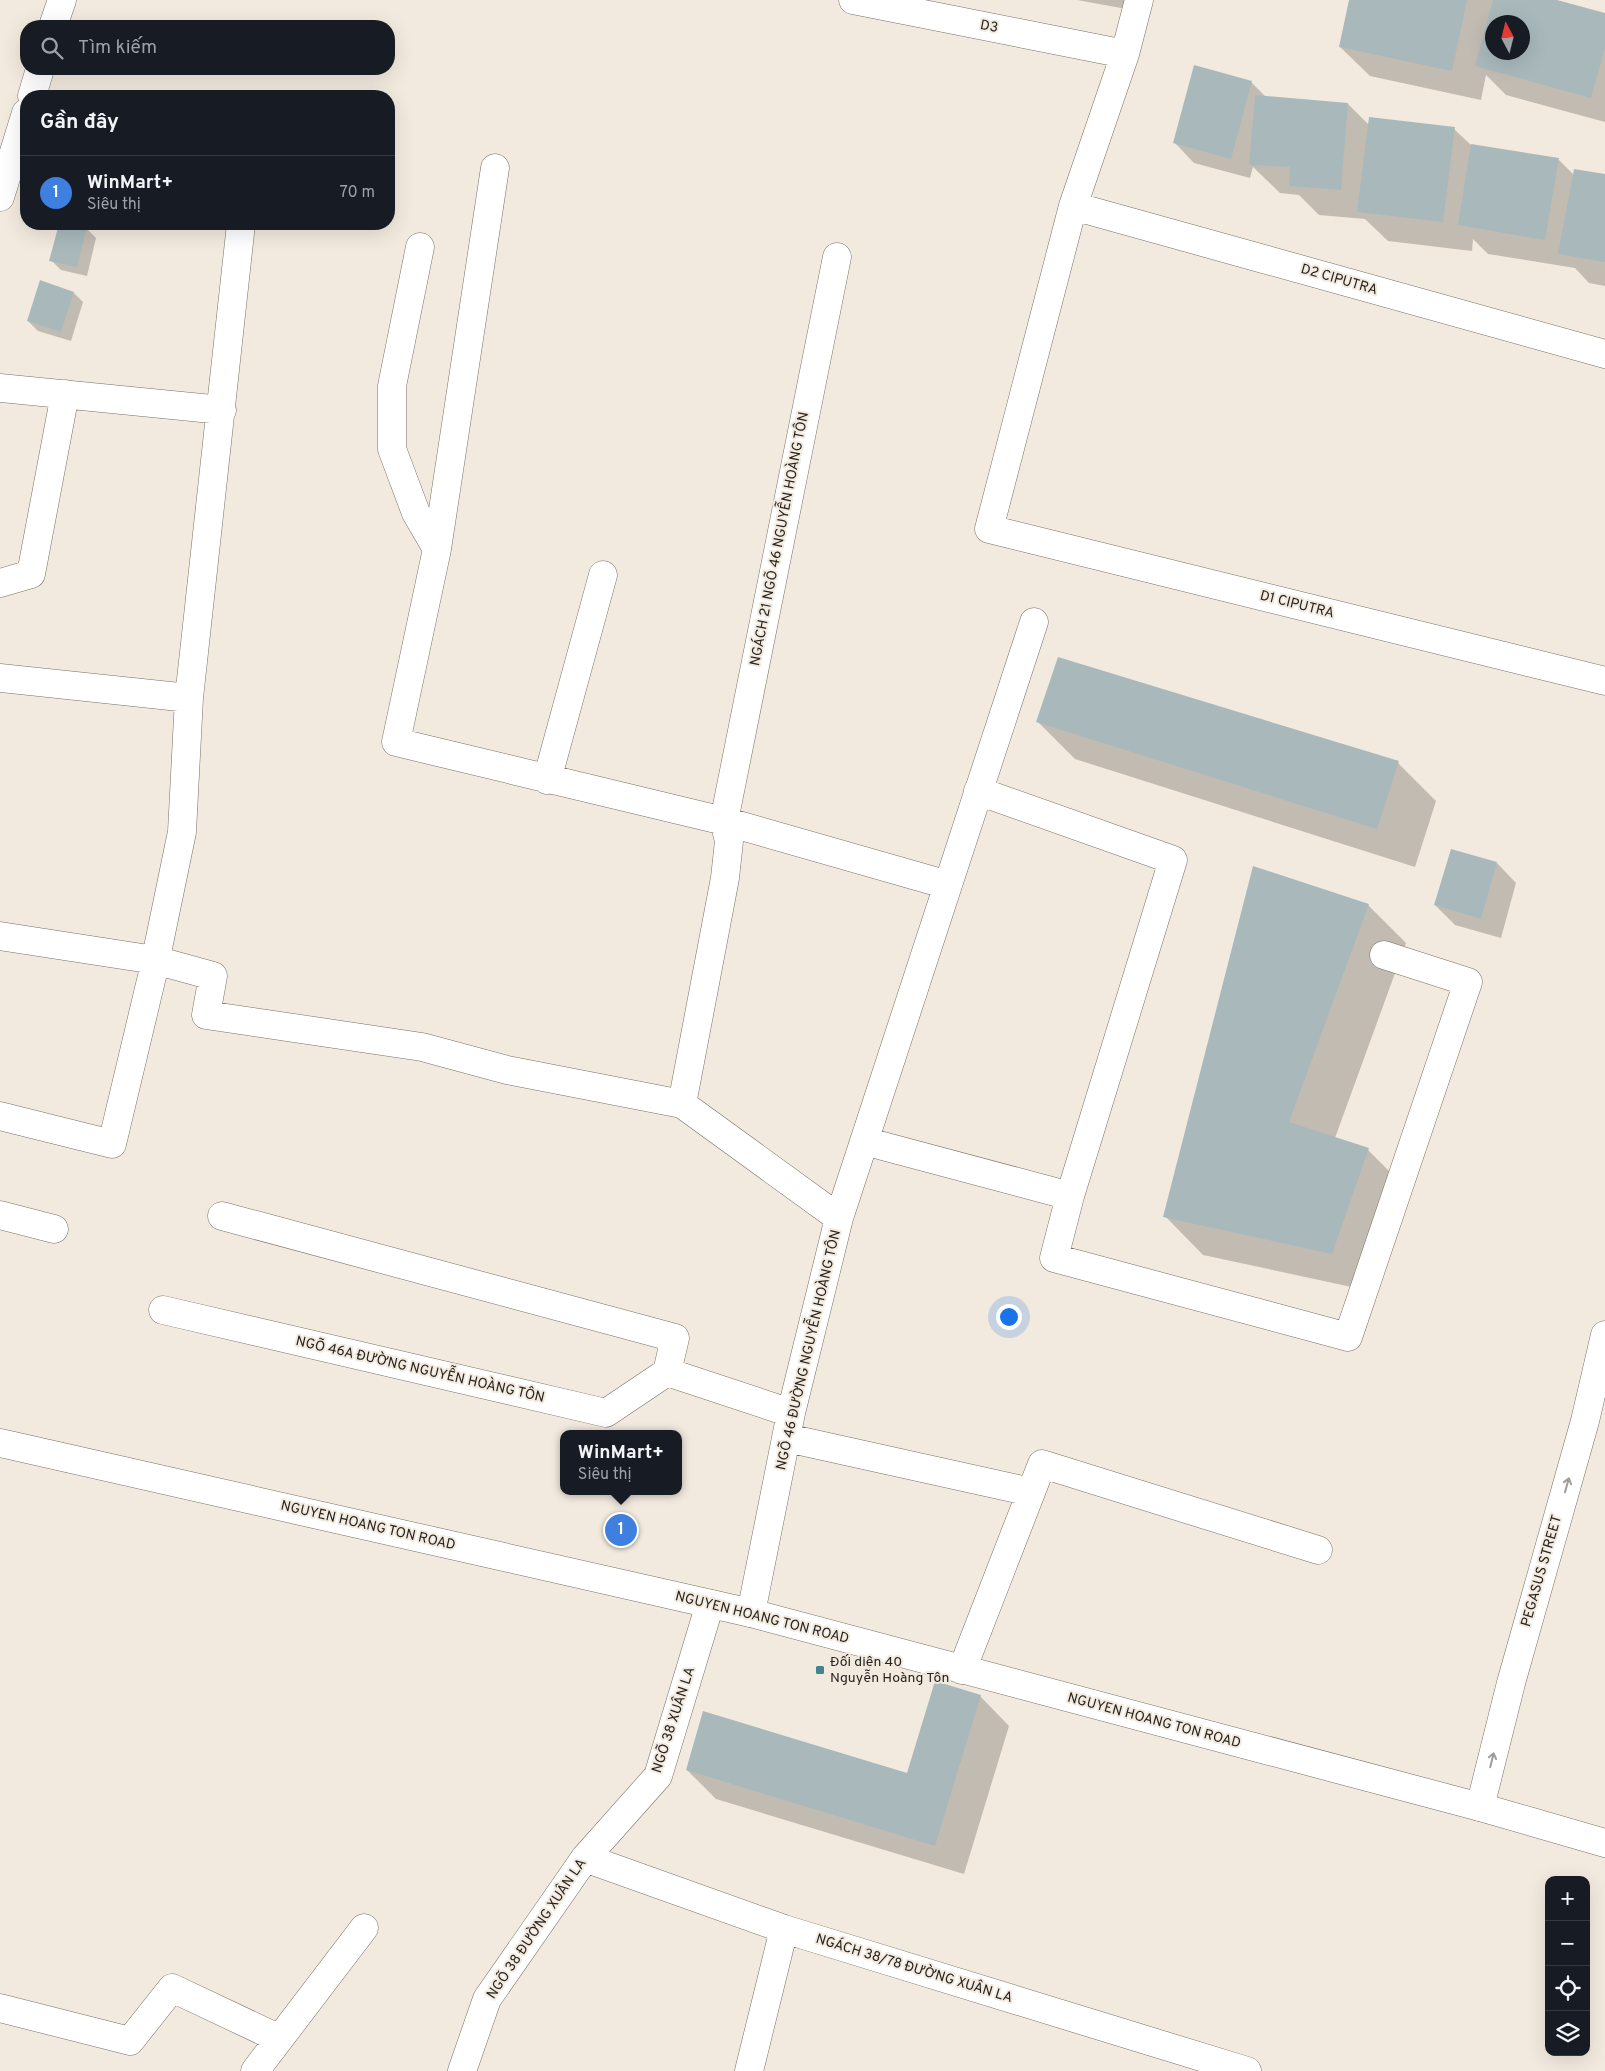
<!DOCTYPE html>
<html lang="vi">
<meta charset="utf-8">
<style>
:root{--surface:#171b24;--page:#20242c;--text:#f1f3f6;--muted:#9ea1a6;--line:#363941;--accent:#b45309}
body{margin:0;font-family:Overpass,sans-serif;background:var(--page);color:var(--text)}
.controls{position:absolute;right:15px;bottom:15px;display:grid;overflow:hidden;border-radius:10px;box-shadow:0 5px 20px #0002}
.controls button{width:45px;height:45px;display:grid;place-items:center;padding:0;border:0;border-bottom:1px solid var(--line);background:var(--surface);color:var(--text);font:25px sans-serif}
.compass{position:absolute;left:1485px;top:15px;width:45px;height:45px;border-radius:50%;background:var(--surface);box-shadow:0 5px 20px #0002;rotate:353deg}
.you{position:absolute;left:1008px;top:1316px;width:18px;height:18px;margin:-12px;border:4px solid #fff;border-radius:50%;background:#1a73e8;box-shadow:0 0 0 8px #1a73e833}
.badge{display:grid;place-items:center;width:32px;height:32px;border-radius:50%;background:var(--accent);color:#fff;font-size:16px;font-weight:700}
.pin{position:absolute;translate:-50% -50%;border:2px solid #fff;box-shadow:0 1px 5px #0006}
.popup{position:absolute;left:560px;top:1430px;width:122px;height:65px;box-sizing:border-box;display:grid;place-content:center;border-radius:10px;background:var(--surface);filter:drop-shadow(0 1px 4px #0005);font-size:16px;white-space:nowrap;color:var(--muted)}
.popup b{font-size:19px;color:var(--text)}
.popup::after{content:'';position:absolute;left:50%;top:100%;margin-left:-10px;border:10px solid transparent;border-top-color:var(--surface)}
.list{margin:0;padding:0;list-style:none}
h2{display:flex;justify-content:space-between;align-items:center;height:65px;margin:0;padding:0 20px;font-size:21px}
h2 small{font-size:16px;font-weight:400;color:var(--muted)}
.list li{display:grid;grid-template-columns:32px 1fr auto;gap:15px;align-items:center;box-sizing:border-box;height:75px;padding:0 20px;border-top:1px solid var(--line)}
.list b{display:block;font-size:19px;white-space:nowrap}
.list p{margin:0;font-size:16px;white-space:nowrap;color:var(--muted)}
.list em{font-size:16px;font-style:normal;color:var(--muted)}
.icon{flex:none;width:28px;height:28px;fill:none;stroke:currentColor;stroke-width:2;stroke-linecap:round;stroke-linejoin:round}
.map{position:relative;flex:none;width:1605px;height:2071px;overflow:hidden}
.search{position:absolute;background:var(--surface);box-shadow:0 5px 20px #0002;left:20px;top:20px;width:375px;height:55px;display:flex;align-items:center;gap:12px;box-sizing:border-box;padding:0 18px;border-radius:20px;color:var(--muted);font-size:19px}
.panel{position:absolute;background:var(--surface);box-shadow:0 5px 20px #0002;left:20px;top:90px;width:375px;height:140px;border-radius:20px}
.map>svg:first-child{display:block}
.shadow{fill:#0003;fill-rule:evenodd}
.building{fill:#a9b9bb;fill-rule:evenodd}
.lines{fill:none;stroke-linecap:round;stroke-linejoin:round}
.minor-casing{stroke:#787066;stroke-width:29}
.major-casing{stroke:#787066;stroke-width:29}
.minor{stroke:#fff;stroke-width:28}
.major{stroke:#fff;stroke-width:28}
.oneway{stroke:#9d9c9a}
.poi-dot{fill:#3f858f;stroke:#f3eadf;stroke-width:2}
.labels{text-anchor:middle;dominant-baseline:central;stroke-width:4;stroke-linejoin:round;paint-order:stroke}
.street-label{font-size:14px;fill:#26231f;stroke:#f3eadf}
.poi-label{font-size:14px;fill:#26231f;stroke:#f3eadf;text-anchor:start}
</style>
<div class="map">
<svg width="1605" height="2071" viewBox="0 0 1605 2071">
<rect width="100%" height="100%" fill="#f3eadf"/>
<path class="shadow" d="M1077 0H1134L1132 10Z
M1351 0H1552L1605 14V122L1506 95 1486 75 1481 100 1370 76 1340 47ZM1492 22H1522V52H1492Z
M1251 82 1267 98 1348 104 1369 125 1454 129 1471 145 1559 160 1574 175 1605 176V286L1589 283 1575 268 1488 254 1473 239 1472 251 1388 241 1365 219 1319 215 1299 195 1280 193 1253 167 1250 178 1194 163 1175 143Z
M60 224 87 229 96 238 87 276 61 270 51 260Z
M74 293 83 302 71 341 38 331 28 321Z
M1037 721 1398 763 1436 801 1415 867 1075 759Z
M1497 863 1516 883 1501 938 1455 925 1435 905Z
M1368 905 1406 943 1335 1138 1368 1150 1406 1188 1370 1291 1203 1255 1165 1216Z
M980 1696 1009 1726 964 1874 716 1799 687 1770 908 1774Z"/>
<path class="building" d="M1349 0H1467L1452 71 1339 47Z
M1493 0H1557L1605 13V48L1591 98 1475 66ZM1492 22H1522V52H1492Z
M1194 65 1252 81 1231 159 1173 143Z
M1255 95 1348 103 1341 190 1289 186 1290 167 1249 165Z
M1369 117 1455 127 1443 222 1357 212Z
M1471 144 1559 158 1545 240 1458 225Z
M1574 169 1605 174V262L1558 254Z
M59 224 87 227 77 267 49 261Z
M40 280 74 292 61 332 27 321Z
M1058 657 1399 761 1377 829 1036 722Z
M1451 849 1497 862 1481 919 1434 905Z
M1253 866 1369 904 1289 1122 1369 1148 1332 1254 1163 1217Z
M935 1681 981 1695 935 1846 686 1770 703 1711 907 1773Z"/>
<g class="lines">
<defs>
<path id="minor" d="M853 0 1125 54
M1139 0 1125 54 1073 206 989 529 1605 681
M53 26 62 0
M32 96 40 69
M495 168 437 549 396 742 724 821 729 841 725 878 682 1104
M0 197 26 113
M1073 206 1605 354
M420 247 392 386V449L416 513 437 549
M837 257 724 821 948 885
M0 388 222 410
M0 583 31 574 65 394
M0 678 189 698
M547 780 603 575
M0 936 155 960 213 976 206 1015 422 1047 507 1070 682 1104 839 1218 791 1413 751 1613
M0 1116 112 1144 153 972 182 832 189 698 241 224
M864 1141 1070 1196 1173 860 978 791
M1070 1196 1054 1258 1348 1337 1468 982 1384 955
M0 1215 54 1229
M222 1216 675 1338 667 1372 791 1413
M839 1218 1034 622
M163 1310 606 1413 667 1372
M787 1438 1031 1492
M962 1670 1042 1464 1318 1550
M1480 1807 1511 1683 1585 1421 1605 1335
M585 1858 784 1929 1247 2071
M0 2008 130 2041 172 1988 278 2038
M255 2071 364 1928
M462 2071 487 1999 585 1858 658 1776 710 1604
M749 2071 784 1929"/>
<path id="major" d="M0 1443 751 1613 1480 1807 1605 1843"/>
</defs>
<use href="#minor" class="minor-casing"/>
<use href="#major" class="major-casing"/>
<use href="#minor" class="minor"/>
<use href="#major" class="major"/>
</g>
<defs><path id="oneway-shaft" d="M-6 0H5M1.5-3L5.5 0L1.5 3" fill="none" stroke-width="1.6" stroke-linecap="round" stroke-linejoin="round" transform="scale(1.25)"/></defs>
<g class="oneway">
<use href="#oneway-shaft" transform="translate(1567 1485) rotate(-74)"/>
<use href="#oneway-shaft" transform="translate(1492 1760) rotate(-76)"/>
</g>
<rect class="poi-dot" x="815" y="1665" width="10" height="10" rx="2.5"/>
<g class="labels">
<g class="street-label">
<text transform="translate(989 27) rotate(11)">D3</text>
<text transform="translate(1339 280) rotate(16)">D2 CIPUTRA</text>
<text transform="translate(780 539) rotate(-79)">NGÁCH 21 NGÕ 46 NGUYỄN HOÀNG TÔN</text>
<text transform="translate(1297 605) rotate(14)">D1 CIPUTRA</text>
<text transform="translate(809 1350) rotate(-77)">NGÕ 46 ĐƯỜNG NGUYỄN HOÀNG TÔN</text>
<text transform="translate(420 1370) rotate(13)">NGÕ 46A ĐƯỜNG NGUYỄN HOÀNG TÔN</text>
<text transform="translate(368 1526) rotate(13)">NGUYEN HOANG TON ROAD</text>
<text transform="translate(1542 1571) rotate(-74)">PEGASUS STREET</text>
<text transform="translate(762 1618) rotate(14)">NGUYEN HOANG TON ROAD</text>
<text transform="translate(674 1720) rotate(-72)">NGÕ 38 XUÂN LA</text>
<text transform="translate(1154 1721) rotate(15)">NGUYEN HOANG TON ROAD</text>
<text transform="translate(537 1929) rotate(-56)">NGÕ 38 ĐƯỜNG XUÂN LA</text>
<text transform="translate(914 1969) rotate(17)">NGÁCH 38/78 ĐƯỜNG XUÂN LA</text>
</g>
<g class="poi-label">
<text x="830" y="1662">Đối diện 40<tspan x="830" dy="16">Nguyễn Hoàng Tôn</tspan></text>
</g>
</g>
</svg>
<div class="controls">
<button>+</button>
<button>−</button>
<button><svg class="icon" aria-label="locate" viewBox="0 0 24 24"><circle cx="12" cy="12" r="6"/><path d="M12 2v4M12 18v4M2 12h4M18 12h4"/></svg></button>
<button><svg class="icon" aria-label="layers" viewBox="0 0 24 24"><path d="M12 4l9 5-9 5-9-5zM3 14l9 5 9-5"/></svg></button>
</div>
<svg class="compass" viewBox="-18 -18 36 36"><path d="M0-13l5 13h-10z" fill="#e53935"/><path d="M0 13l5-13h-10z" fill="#9ea1a6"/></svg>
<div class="you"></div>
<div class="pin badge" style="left:621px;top:1530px;background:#3f7fe0">1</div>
<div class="popup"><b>WinMart+</b>Siêu thị</div>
<div class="search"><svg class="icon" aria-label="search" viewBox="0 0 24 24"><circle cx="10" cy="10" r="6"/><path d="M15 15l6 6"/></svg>Tìm kiếm</div>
<section class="panel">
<h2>Gần đây<small></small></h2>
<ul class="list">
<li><span class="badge" style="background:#3f7fe0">1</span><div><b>WinMart+</b><p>Siêu thị</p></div><em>70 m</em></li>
</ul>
</section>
</div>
